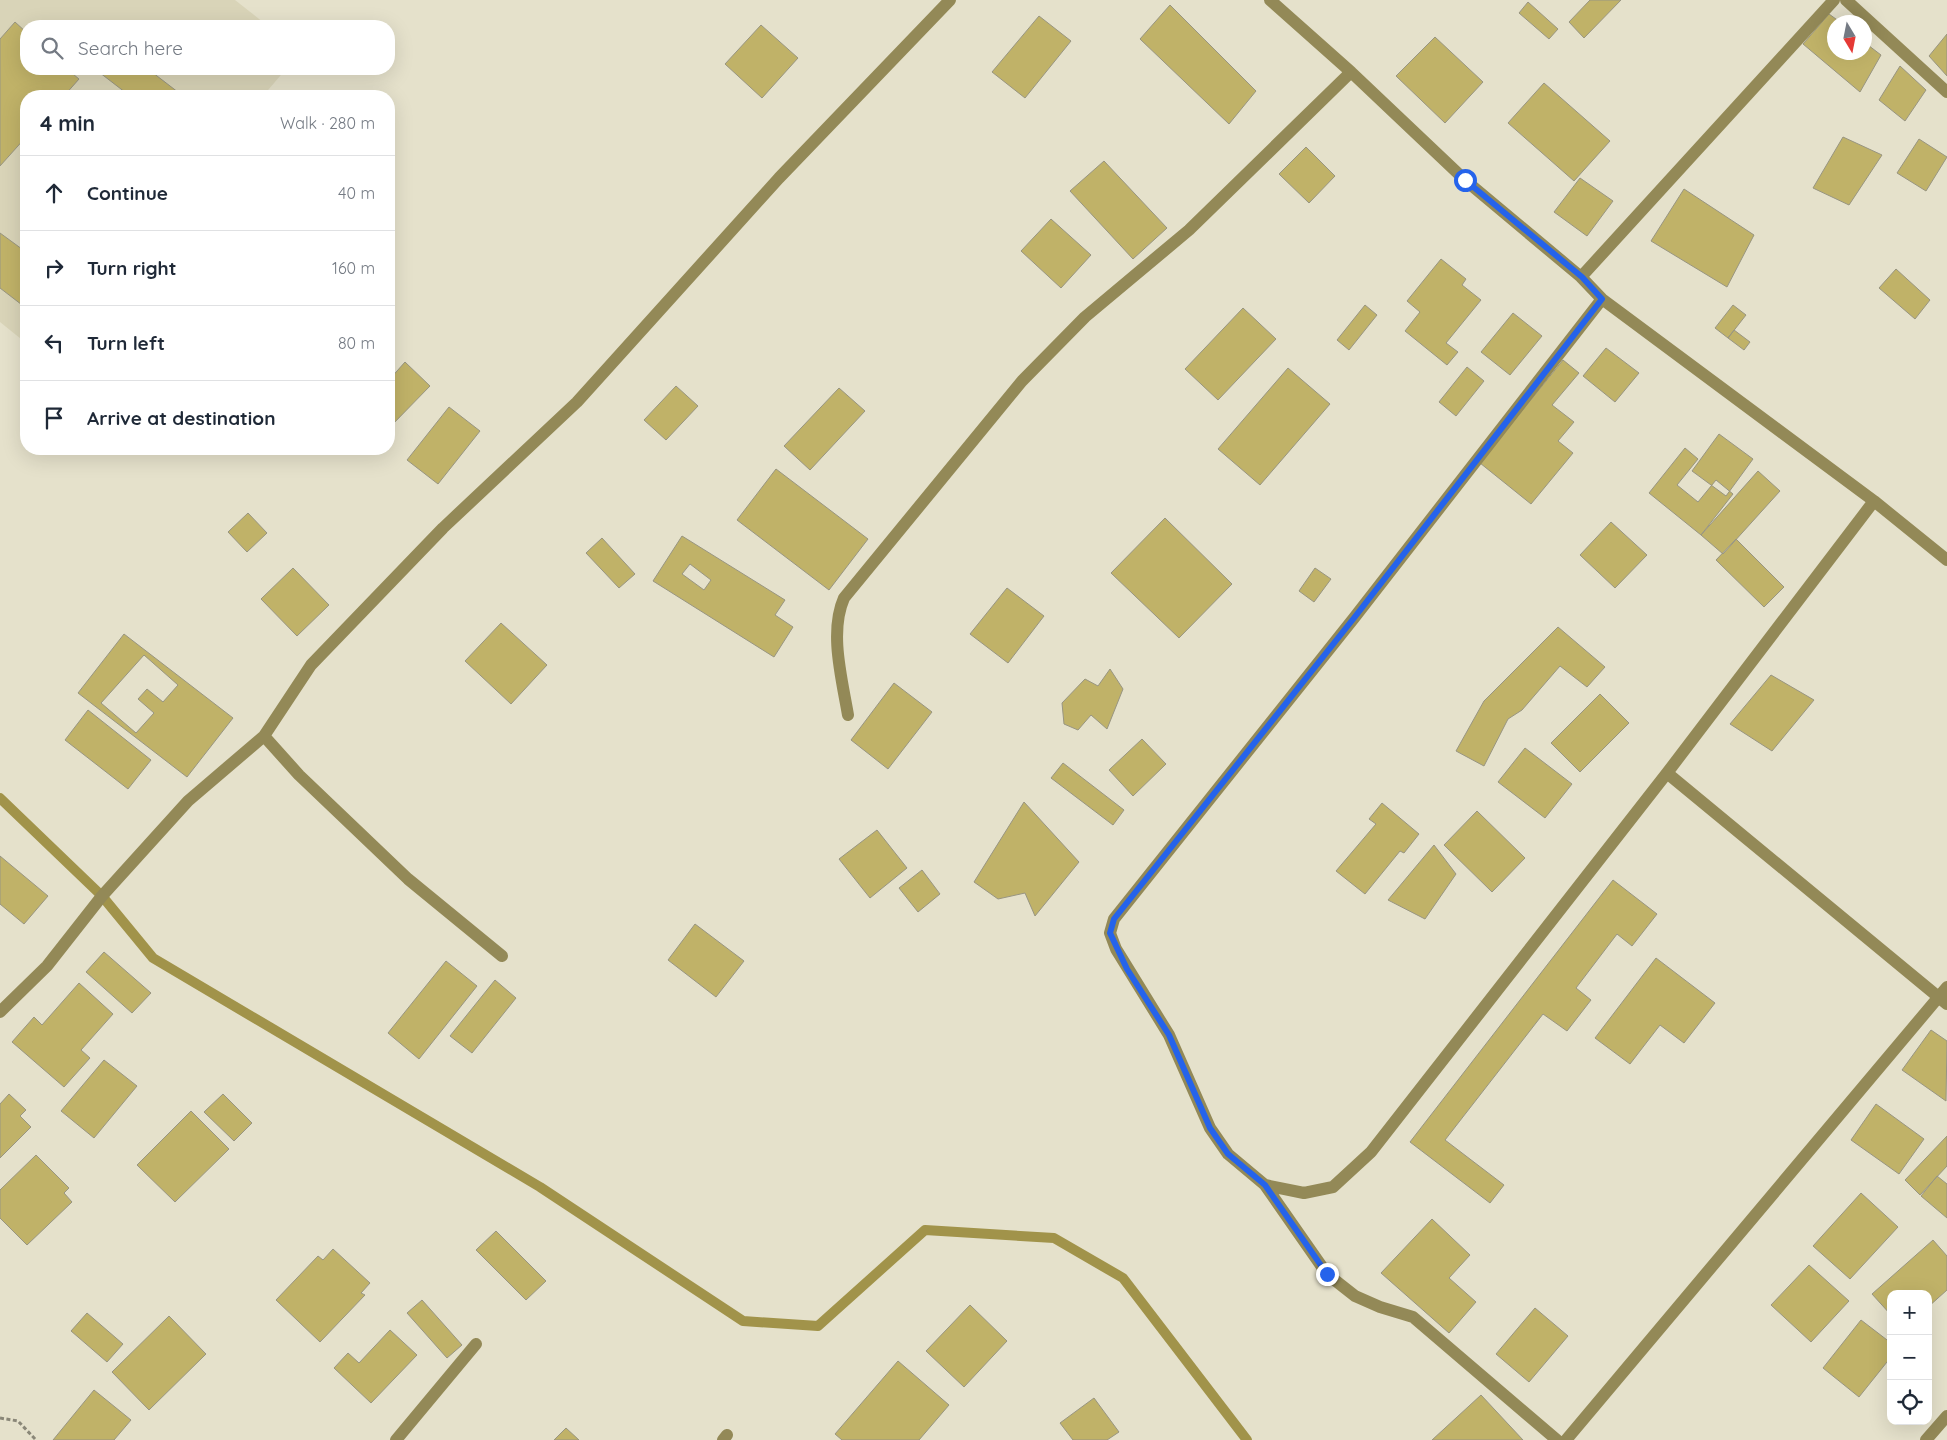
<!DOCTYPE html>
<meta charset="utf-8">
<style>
:root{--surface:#fff;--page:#f2f2f3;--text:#1f2937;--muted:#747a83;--line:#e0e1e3}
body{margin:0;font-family:Quicksand,sans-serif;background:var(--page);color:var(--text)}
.controls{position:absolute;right:15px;bottom:15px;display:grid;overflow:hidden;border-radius:10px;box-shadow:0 5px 20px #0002}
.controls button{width:45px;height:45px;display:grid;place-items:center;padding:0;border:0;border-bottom:1px solid var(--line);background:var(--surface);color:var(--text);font:25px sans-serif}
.compass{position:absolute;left:1827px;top:15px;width:45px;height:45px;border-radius:50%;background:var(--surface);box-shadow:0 5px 20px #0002;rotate:170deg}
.stop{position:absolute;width:15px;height:15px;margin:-11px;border:4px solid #2563eb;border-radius:50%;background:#fff}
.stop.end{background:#2563eb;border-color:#fff;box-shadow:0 1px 5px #0008}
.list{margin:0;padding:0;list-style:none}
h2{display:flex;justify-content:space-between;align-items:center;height:65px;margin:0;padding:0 20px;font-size:21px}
h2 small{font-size:16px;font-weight:400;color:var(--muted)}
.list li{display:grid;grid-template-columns:32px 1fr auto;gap:15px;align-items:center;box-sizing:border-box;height:75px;padding:0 20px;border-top:1px solid var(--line)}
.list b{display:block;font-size:19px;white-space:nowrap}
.list em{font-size:16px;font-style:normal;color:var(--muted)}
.icon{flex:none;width:28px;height:28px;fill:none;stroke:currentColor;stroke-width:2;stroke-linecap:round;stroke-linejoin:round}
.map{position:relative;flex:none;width:1947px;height:1440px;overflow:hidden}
.search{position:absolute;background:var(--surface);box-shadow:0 5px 20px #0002;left:20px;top:20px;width:375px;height:55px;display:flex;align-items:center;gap:12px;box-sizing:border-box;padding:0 18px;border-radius:20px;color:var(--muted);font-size:19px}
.panel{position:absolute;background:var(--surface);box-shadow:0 5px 20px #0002;left:20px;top:90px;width:375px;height:365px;border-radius:20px}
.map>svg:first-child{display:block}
.built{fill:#d9d4b8}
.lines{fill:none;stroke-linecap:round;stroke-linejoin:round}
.stream{stroke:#a1934a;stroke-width:10}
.building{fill:#c0b268;stroke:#989581;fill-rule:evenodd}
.path{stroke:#8a8778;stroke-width:3;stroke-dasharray:4 2.5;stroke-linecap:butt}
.minor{stroke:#938957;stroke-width:12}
.route{stroke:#2563eb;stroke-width:6}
</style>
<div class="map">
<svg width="1947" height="1440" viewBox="0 0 1947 1440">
<rect width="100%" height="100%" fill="#e5e1cb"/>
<path class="built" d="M0 0H235L268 26H26V69H286L263 96H26V343L0 322Z"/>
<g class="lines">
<path class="stream" d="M0 798 102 896 153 958 540 1187 743 1321 818 1326 925 1230 1054 1238 1123 1278 1247 1440"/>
</g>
<path class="building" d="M1590 0H1621L1584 38 1569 22Z
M1528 2 1558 29 1549 39 1519 13Z
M1170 5 1256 91 1229 124 1140 39Z
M1829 14 1840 22H1834V52H1864V42L1881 55 1860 92 1803 44Z
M1039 16 1071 41 1025 98 992 72Z
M15 22 26 32V69H67L79 79 64 96H26V137L0 166V39Z
M761 25 798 58 762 98 725 64Z
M1947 34V76L1929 56Z
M1435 37 1483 82 1445 123 1396 76Z
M1900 66 1926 90 1905 121 1879 100Z
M95 69H148L183 96H130Z
M1544 83 1610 141 1574 181 1508 123Z
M1843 137 1882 155 1849 205 1813 188Z
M1919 139 1947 157 1926 191 1897 173Z
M1306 147 1335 176 1309 203 1279 174Z
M1104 161 1167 228 1133 259 1070 191Z
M1580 178 1613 201 1587 236 1554 212Z
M1684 189 1754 235 1727 287 1651 241Z
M1051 219 1091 255 1061 288 1021 251Z
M0 233 26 252V308L0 288Z
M1441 259 1466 279 1462 285 1481 300 1446 343 1458 352 1447 365 1405 331 1420 312 1407 301Z
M1896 269 1930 300 1915 319 1879 288Z
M1365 305 1377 315 1349 350 1337 340Z
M1733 305 1746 315 1728 338 1715 328Z
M1243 308 1276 339 1218 400 1185 369Z
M1513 313 1542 336 1510 375 1481 352Z
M1734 330 1750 342 1744 350 1728 338Z
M1606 348 1639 373 1615 402 1583 376Z
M1563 360 1579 373 1552 405 1574 422 1558 441 1573 453 1531 504 1480 463Z
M405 362 430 386 389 428V380Z
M1467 367 1484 381 1456 416 1439 402Z
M1288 368 1330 404 1260 485 1218 449Z
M676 386 698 406 666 440 644 420Z
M839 388 865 411 810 470 784 446Z
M449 407 480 431 438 484 407 460Z
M1719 434 1753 459 1726 496 1692 471Z
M1685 448 1698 459 1677 485 1698 502 1716 480 1733 494 1701 535 1649 493Z
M776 469 868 539 829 590 737 520Z
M1758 471 1780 491 1723 554 1701 535Z
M248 513 267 533 247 552 228 532Z
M1165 518 1232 584 1179 638 1111 573Z
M1611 522 1647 555 1615 588 1580 555Z
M682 536 785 600 775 615 793 627 774 657 653 581ZM690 564 711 580 704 590 682 574Z
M602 538 635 574 619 588 586 553Z
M1736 539 1784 587 1764 607 1716 560Z
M293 568 329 605 297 636 261 599Z
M1315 568 1331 579 1314 602 1299 591Z
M1007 588 1044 616 1008 663 970 634Z
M501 623 547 665 511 704 465 661Z
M1558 627 1605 667 1587 687 1560 666 1522 710 1508 719 1484 766 1456 751 1484 701Z
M124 634 233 718 187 777 78 693Z
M144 655 178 685 163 702 147 689 138 699 154 713 136 733 101 703Z
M1110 669 1123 689 1107 729 1091 715 1078 730 1064 724 1062 703 1085 679 1098 686Z
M1771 675 1814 700 1772 751 1730 724Z
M894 683 932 712 888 769 851 740Z
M1600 694 1629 723 1580 772 1551 743Z
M88 710 151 760 128 789 65 740Z
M1142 739 1166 764 1133 796 1109 770Z
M1525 748 1572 784 1545 818 1498 782Z
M1063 763 1124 810 1113 825 1051 778Z
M1024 802 1079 862 1035 916 1025 893 998 899 974 882Z
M1382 803 1419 834 1404 853 1400 851 1365 894 1336 871 1376 824 1369 819Z
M1477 811 1525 858 1492 892 1444 845Z
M877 830 907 868 870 898 839 859Z
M1434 845 1456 874 1425 919 1388 900Z
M0 856 48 896 24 924 0 904Z
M922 870 940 894 918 912 899 888Z
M1613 880 1657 914 1632 946 1617 934 1576 988 1591 1000 1567 1031 1543 1014 1445 1140 1504 1185 1490 1203 1410 1142Z
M695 924 744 961 716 997 668 960Z
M104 952 151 993 132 1013 86 972Z
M1656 958 1715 1003 1684 1043 1660 1025 1630 1064 1595 1038Z
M446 961 477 986 419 1059 388 1033Z
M495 980 516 998 472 1053 450 1036Z
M79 983 113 1014 81 1050 90 1058 64 1087 12 1042 34 1017 42 1025Z
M1931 1030 1947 1041 1946 1101 1902 1070Z
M104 1060 137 1086 94 1138 61 1111Z
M9 1094 26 1110 20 1116 31 1127 0 1158V1104Z
M223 1094 252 1123 234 1141 204 1112Z
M1876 1104 1924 1139 1899 1174 1851 1140Z
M191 1111 229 1149 175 1202 137 1165Z
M1947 1136V1166L1920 1195 1905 1180Z
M36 1155 69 1188 64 1193 72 1202 27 1245 0 1218V1190Z
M1937 1176 1947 1184V1218L1921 1196Z
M1861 1193 1898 1227 1850 1279 1813 1246Z
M1432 1219 1470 1255 1449 1278 1476 1302 1449 1333 1381 1273Z
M496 1231 546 1281 526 1300 476 1250Z
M1933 1240 1947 1256V1290L1928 1307V1294H1891V1315L1872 1294Z
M333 1249 370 1283 361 1293 365 1295 320 1342 276 1300 318 1256 323 1260Z
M1809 1265 1849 1301 1811 1342 1771 1305Z
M422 1300 462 1345 447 1358 407 1313Z
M970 1305 1007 1341 964 1387 926 1351Z
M1535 1308 1568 1336 1529 1382 1496 1354Z
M87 1313 123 1344 107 1362 71 1331Z
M169 1316 206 1354 149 1410 112 1372Z
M1861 1320 1891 1343V1357L1859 1397 1823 1368Z
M390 1330 417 1355 371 1403 334 1368 348 1353 359 1363Z
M898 1361 949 1405 919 1440H842L835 1434Z
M94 1390 131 1420 114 1440H53Z
M1481 1395 1523 1440H1432Z
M1094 1398 1119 1432 1107 1440H1073L1060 1423Z
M566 1428 579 1440H554Z"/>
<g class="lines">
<path class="path" d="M0 1418 18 1421 36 1440"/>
<path class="minor" d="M1270 0 1351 72 1465 180 1581 277 1602 299 1874 501 1947 560
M1846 0 1947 92
M1581 277 1834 0
M1602 299 1354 618 1114 919 1110 933 1116 949 1169 1035 1210 1128 1228 1154 1265 1185 1304 1193 1333 1187 1371 1152 1667 773 1874 501
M848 715C842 679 829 632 844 598L1022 381 1085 317 1189 230 1351 72
M264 736 299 775 408 879 502 956
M1667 773 1947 1004
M0 1012 47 966 102 896 188 801 264 736 311 665 443 528 577 402 779 178 950 0
M1265 1185 1327 1274 1355 1296 1380 1307 1413 1317 1557 1440
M396 1440 476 1344
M723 1440 727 1435
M1566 1440 1947 987
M1926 1440 1947 1416"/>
</g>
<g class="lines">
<path class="route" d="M1327 1274 1265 1185 1228 1154 1210 1128 1169 1035 1127 969 1110 933 1114 919 1354 618 1602 299 1582 277 1465 180"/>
</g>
</svg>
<div class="controls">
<button>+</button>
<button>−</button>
<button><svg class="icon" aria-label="locate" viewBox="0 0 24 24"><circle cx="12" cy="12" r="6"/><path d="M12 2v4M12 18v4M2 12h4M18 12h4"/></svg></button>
</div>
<svg class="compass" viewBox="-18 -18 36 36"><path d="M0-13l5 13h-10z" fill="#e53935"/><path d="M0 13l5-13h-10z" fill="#747a83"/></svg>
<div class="stop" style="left:1465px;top:180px"></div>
<div class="stop end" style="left:1327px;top:1274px"></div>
<div class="search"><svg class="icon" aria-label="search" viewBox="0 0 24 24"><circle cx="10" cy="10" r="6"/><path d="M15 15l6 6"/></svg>Search here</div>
<section class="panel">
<h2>4 min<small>Walk · 280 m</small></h2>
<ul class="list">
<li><svg class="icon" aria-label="ahead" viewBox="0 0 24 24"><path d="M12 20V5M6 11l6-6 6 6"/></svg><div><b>Continue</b></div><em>40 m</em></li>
<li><svg class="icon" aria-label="right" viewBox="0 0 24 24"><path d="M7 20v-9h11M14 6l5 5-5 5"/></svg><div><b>Turn right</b></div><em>160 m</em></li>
<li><svg class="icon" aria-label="left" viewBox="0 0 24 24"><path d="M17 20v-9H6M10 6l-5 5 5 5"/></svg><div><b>Turn left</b></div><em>80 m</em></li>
<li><svg class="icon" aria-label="arrive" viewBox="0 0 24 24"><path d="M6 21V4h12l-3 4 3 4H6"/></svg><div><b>Arrive at destination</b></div></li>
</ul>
</section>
</div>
